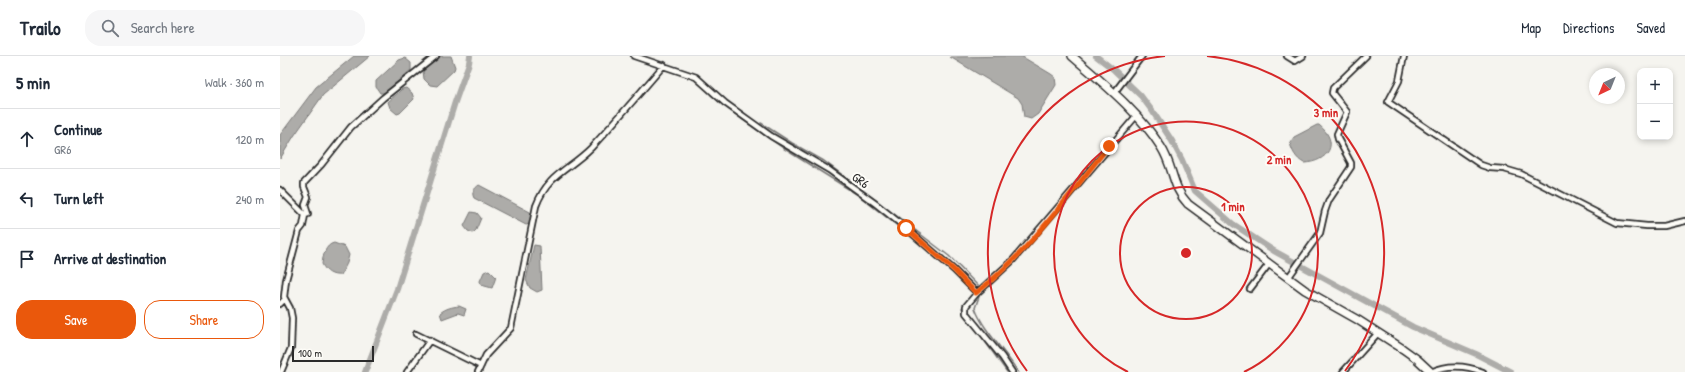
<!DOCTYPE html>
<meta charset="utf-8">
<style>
:root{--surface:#fff;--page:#f6f6f7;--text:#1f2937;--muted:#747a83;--line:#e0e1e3;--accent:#ea580c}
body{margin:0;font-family:"Patrick Hand",sans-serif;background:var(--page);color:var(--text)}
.controls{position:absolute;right:12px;top:12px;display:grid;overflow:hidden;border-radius:8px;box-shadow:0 2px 6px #0003}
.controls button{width:36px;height:36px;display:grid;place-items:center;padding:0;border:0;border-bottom:1px solid var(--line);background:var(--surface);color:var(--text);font:20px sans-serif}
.compass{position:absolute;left:1309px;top:12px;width:36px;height:36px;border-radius:50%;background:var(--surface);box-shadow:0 2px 6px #0003;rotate:223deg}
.scale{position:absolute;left:12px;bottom:10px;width:82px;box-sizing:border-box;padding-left:4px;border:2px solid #2b2b2b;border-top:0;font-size:11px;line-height:14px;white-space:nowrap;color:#2b2b2b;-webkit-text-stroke:3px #fdfcf7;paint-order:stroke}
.stop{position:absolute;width:12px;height:12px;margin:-9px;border:3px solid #ea580c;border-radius:50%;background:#fff}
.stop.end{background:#ea580c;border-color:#fff;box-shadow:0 1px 4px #0008}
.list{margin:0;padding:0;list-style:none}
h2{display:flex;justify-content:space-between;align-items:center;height:52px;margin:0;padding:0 16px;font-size:17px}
h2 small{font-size:13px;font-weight:400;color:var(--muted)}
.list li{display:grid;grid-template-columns:26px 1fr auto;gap:12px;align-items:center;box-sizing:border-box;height:60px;padding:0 16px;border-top:1px solid var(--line)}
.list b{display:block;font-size:15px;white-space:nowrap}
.list p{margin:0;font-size:13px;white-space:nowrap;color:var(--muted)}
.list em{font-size:13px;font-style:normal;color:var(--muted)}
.actions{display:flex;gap:8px;padding:12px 16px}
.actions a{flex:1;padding:9px 0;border:1px solid var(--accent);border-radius:16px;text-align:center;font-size:14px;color:var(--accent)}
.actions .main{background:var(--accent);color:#fff}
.icon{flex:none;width:22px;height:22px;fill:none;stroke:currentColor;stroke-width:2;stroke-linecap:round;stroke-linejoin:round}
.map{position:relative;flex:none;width:1405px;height:316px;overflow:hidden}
header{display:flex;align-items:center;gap:24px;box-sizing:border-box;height:56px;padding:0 20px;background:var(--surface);border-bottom:1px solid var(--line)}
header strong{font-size:19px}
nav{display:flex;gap:22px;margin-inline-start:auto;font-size:14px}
.search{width:280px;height:36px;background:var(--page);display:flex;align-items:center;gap:10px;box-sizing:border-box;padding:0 14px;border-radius:16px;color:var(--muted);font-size:15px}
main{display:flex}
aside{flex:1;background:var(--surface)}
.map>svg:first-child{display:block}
.water{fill:#adaca9;stroke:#797877}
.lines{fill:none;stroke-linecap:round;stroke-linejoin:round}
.stream{stroke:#797877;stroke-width:1.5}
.canal{stroke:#adaca9;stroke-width:6}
.minor-casing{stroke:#2b2b2b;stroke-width:8}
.secondary-casing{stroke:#2b2b2b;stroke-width:10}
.minor{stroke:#fdfcf7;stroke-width:4.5}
.secondary{stroke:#fdfcf7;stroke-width:7}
.route{stroke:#ea580c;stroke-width:5}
.ring{fill:none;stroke:#d62828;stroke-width:2}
.labels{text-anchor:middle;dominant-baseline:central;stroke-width:4;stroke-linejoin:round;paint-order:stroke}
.street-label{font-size:13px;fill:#2b2b2b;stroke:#fdfcf7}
.centre{fill:#d62828;stroke:#fdfcf7;stroke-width:2}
.ring-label{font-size:12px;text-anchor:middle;font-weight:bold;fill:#d62828;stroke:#fdfcf7;stroke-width:4;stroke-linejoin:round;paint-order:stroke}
</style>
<header>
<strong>Trailo</strong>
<div class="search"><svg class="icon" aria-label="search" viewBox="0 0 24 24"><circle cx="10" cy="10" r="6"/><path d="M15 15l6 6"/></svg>Search here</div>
<nav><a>Map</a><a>Directions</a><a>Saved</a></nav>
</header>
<main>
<aside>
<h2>5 min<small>Walk · 360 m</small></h2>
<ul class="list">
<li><svg class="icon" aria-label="ahead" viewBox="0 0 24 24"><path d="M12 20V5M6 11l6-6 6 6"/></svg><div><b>Continue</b><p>GR6</p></div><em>120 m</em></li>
<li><svg class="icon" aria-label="left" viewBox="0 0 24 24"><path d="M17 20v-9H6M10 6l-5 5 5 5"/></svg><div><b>Turn left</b></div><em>240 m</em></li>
<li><svg class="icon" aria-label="arrive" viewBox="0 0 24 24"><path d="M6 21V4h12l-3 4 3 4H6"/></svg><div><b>Arrive at destination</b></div></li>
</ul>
<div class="actions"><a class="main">Save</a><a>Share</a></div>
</aside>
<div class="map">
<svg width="1405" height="316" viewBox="0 0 1405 316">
<rect width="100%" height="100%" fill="#f5f4ef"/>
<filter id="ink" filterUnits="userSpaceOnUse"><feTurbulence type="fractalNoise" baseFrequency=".025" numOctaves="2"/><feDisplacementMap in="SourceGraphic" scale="8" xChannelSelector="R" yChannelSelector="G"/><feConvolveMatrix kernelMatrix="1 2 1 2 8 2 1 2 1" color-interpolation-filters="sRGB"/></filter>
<g filter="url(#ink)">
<path class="water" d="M74 0H90L43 39 14 80 0 103V79L36 31Z
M161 0H171L175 11 174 14 157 30 150 29 144 23 143 15Z
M741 0 771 18 775 21 776 29 758 58 751 63 744 61 742 48 738 42 670 1Z
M125 2 131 7V14L104 37H100L96 31V25L119 4Z
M126 32 132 37 134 43 120 57 117 58 110 52 108 46 122 33Z
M1037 69H1039C1061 87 1048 106 1024 107 1016 103 1012 95 1010 87L1014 81Z
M199 129 250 156 252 159 250 168 246 169 194 142C191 136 194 133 199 129Z
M191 156 197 157 201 162 196 174 193 177 188 175 184 170Z
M54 187 65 191 69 199 67 207 61 219C52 220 46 216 42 208 43 200 45 189 54 187Z
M254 189 260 190 262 234 257 236 250 232 246 224Z
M209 214 216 221 212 232 201 229 200 225 204 216Z
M179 250 186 253 184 259 178 257 162 263 160 257C166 252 172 251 179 250Z"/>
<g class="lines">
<path class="stream" d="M431 39 463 64 503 92 578 139 638 186
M481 67 512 87 544 105 609 154 669 200 700 232
M701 235 695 252C704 276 725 294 738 316
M684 256 682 252 694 237 692 235
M691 266 727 316"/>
<path class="canal" d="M816 0 834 14 861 40 873 56 892 85 902 104 915 135 953 168 994 195 1133 271 1196 298 1231 316
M85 316 117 233 175 46 189 7 190 0"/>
<defs>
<path id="minor" d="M354 0 416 21 445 47 491 80 549 114 596 148 626 172 674 214 697 237 686 250V257L722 301 732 316
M1007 0 1015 5 1023 0
M1124 0 1119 25 1108 46 1201 109 1210 112 1224 113 1241 118 1337 167 1367 170H1384L1405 165
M834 37 862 0
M0 134 25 159
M1008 222 1040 177 1045 155 1049 144 1071 111V107L1058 83 1057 78 1067 56 1052 37 1053 32 1086 0
M970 233 989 208
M697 237 733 204 857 59
M0 248 5 243
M136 278 201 310
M1 316 11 292 12 262 10 252 4 241 6 224 19 175 23 170 25 159 28 158 25 149 28 141 24 131V127L41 109 71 71 103 42 156 0
M127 316 150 284
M198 316 206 299 231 272 256 150C268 118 289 114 311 92 336 65 360 37 384 9
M1063 316 1098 277
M1151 316C1168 308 1185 309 1203 316"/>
<path id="secondary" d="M792 0C824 28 858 55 881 91 894 111 891 130 908 148L1025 234 1078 264 1123 293 1137 303 1151 316"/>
</defs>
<use href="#minor" class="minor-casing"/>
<use href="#secondary" class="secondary-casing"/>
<use href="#minor" class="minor"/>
<use href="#secondary" class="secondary"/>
</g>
</g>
<g class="lines" filter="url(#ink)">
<path class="route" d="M626 172 674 214 696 237C749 196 787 141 829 90"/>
</g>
<g class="ring">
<circle cx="906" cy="197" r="66"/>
<path d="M848 316A132 132 0 1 1 964 316"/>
<path d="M747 315A198 198 0 0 1 885 0M927 0A198 198 0 0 1 1065 315"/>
</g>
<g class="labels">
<g class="street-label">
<text transform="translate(581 124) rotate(36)">GR6</text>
</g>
</g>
<circle cx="906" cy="197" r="6" class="centre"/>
<g class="ring-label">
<text x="1046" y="61">3 min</text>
<text x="999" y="108">2 min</text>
<text x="953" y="155">1 min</text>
</g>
</svg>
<div class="controls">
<button>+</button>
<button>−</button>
</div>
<svg class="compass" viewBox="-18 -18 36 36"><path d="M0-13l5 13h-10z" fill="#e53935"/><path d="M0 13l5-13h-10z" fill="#747a83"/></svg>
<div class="scale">100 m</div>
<div class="stop" style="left:626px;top:172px"></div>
<div class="stop end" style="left:829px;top:90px"></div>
</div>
</main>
